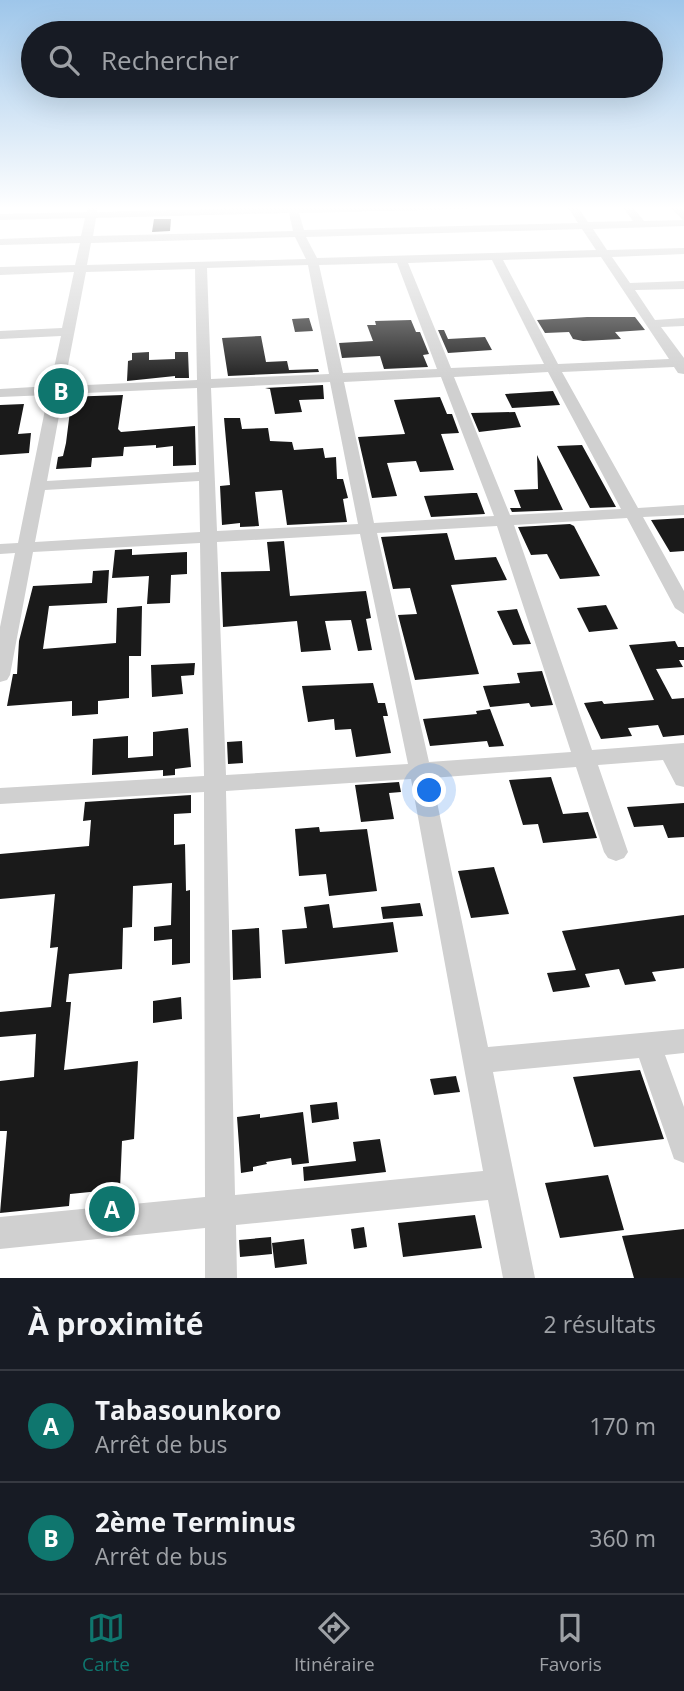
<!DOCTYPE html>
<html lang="fr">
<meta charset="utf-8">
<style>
:root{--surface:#171b24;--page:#242831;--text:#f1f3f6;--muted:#9ea1a6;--line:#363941;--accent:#0f766e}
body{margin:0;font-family:"Open Sans",sans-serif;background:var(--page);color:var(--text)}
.you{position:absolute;left:430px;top:791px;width:24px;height:24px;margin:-18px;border:5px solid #fff;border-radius:50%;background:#1a73e8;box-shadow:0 0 0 10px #1a73e833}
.badge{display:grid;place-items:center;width:46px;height:46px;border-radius:50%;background:var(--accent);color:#fff;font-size:23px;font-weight:700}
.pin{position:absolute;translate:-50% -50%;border:4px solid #fff;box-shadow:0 2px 7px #0006}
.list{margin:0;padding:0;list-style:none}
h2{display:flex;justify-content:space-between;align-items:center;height:91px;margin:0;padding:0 28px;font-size:30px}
h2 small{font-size:23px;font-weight:400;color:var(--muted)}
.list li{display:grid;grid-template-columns:46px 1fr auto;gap:21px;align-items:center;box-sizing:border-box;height:112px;padding:0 28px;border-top:2px solid var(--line)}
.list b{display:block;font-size:26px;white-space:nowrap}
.list p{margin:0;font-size:23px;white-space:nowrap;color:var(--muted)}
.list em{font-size:23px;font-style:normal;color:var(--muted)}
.icon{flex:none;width:38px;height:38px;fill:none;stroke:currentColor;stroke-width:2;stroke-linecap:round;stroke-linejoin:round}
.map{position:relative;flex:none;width:684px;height:1278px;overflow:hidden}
.search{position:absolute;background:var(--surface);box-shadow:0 7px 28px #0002;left:21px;right:21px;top:21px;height:77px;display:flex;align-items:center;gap:18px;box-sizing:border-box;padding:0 24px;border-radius:38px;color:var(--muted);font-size:26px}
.sheet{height:315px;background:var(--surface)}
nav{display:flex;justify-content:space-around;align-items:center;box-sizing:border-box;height:98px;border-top:2px solid var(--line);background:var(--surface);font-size:19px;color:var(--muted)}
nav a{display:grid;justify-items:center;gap:4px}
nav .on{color:var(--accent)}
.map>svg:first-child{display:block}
.building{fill:#1a1a1a}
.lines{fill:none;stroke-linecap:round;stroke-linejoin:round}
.street{fill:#d0d0d0;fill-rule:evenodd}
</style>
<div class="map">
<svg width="684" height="1278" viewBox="0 0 684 1278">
<rect width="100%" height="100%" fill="#fff"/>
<path class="building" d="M154 219H171L170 231 152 232Z
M587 317H635L645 330 615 332 621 339 583 341 573 339 569 332 545 333 537 320Z
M309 318 313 331 295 332 292 319Z
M411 320 416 332H420L429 354 423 355 428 367 384 369 380 356 342 358 339 343 373 341 367 325H376L375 321Z
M438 330H444L448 339 485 337 492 350 448 353Z
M261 336 266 362 287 361 289 370 318 369 319 372 228 376 222 338Z
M149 352V360L175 359V352H188L189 378H175V376L127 381 128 361 132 360V353Z
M323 385 324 399 299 400 302 412 275 414 270 389 265 388Z
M553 391 560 405 512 408 505 394Z
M123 395 118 429 121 432 195 426 196 465 173 466V446L156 448V445L124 447 123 456 92 458 91 467 56 469 58 457 63 456 66 443 70 411H62L65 397Z
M440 397 447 414H452L459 433 441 434 454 470 420 472 416 461 387 463 397 496 372 498 358 437 405 434 394 400Z
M24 404 18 434 31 433 29 453 0 455V405Z
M515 412 521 427 479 432 471 413Z
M224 418H240L242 429 268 428 270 441 292 442 294 450 323 448 325 458 336 457 337 479H343L348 498 343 499 347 522 287 525 282 490 255 492 259 526 240 527V523L222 525 220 486 230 485Z
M582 445 604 485 616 507 590 508 557 446Z
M537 455 563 510 512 512 510 508H521L514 490 538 489Z
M472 493H477L485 514 431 517 424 496Z
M684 518V551L670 552 651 520Z
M570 524 574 526 600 576 560 579 547 554 531 555 518 527Z
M447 533 455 560 496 557 507 580 451 585 479 674 415 680 398 615 417 614 410 588 393 589 381 537Z
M284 541 290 596 366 591 371 618 366 619 372 650 358 651 351 620 325 621 331 650 301 652 297 621 223 627 221 572 270 571 267 542Z
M132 549V555L187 552V574L171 575 170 603 147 604 149 576 112 578 115 550Z
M109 570 107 603 49 606 43 649 116 643 117 608 142 606 141 656H129V698L98 701V714L72 716V701L7 706 13 674H17L19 641 33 586 92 583 93 571Z
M606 605 618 629 589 632 577 608Z
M517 609 525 630 531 644 513 645 497 611Z
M675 641 678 647H684V660H679L683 667 656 669 672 699 684 698V735L663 737 658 725 628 728 632 736 601 739 584 703 602 701 604 704 654 700 629 645Z
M195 663 194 675 181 676 183 694 152 697 151 665Z
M542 671 553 705 531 707 529 703 490 707 483 686 520 683 517 673Z
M373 683 378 703H385L388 716H383L391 753 356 757 351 729 335 730 334 719 308 722 302 686Z
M490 709 504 746 489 747 487 741 430 746 423 719 477 714 476 711Z
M188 728 191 767 175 769V775L163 776V770L92 775 93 739 128 736V758L153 756V732Z
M242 741 243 763 228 764 227 742Z
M551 777 563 814 588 812 597 838 543 843 538 824 523 825 509 780Z
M399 782 401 792 389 793 394 819 361 822 355 785Z
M191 795V813L174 814V845L185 844 186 891 190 890V963L172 965V939L154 941V927L171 925 172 883 133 886 132 927 123 928 122 969 69 974 66 1002H71L70 1014 64 1070 138 1061 134 1139 122 1141 120 1189 70 1194 69 1206 0 1213 7 1131H0V1081L34 1077 36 1034 0 1037V1012L51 1007 58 947 50 948 55 894 0 899V854L89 846 91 820 83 821 85 802Z
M684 803V837L668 838 663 825 634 827 627 807Z
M319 827 320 832 367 829 377 891 329 896 326 874 299 876 295 829Z
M494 867 509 914 471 918 458 871Z
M420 903 423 916 383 919 381 907Z
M329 904 333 928 393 922 398 952 285 964 282 930 307 928 304 907Z
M684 915V968L652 972 656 981 625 985 619 969 585 974 590 987 553 992 547 973 576 970 562 931Z
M259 928 261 978 233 980 232 930Z
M181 997 182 1019 153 1023V1001Z
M640 1070 664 1139 594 1147 573 1077Z
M456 1076 460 1092 434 1095 430 1079Z
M337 1102 339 1119 312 1123 310 1105Z
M303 1112 309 1163 292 1165 291 1158 266 1162 267 1164 253 1167V1171L241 1173 237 1117 260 1114V1118Z
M380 1139 386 1172 304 1181 303 1167 356 1161 353 1142Z
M608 1175 624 1230 560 1238 545 1183Z
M475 1215 482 1248 403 1257 398 1223Z
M364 1227 367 1247 354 1249 351 1229Z
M684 1229V1278H634L622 1236Z
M271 1237 272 1254 240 1257 239 1240Z
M304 1239 307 1264 275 1268 272 1243Z"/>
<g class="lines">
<path class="street" d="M88 206H98L97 212 343 206H471L466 209 299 213 304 230 578 223 567 206H577L588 222 633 221 622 206H632L644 221 683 220 669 206H679L684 211V226L593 229 607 250 684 248V254L612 257 630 283 684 281V289L635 290 655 320 684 318V326L661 327 684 358V374L678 373 674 367 562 372 638 508 684 505V515L643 517 684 591V614L675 608 627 518 514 525 592 750 684 743V787L676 785 663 760 598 765 628 852 624 858 616 861 608 858 604 852 576 767 432 778 488 1047 684 1029V1053L665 1055 684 1107V1163L674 1159 639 1058 493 1072 535 1278H503L488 1200 236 1225 237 1278H205V1228L0 1249V1217L205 1197 204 792 0 804V788L204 776 200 543 33 552 10 675 7 680 0 682V627L15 553 0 554V544L18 543 48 395 0 397V389L50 386 61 336 0 339V331L62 328 74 272 0 275V267L75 265 80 243 0 245V239L81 236 85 218 0 220V214L87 212ZM289 213 293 231 93 236 96 218ZM582 229 596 250 317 258 306 237ZM295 237 306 259 87 265 91 243ZM601 257 669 359 558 364 503 260ZM492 260 544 364 451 368 408 263ZM397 263 437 369 343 373 319 265ZM308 265 329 374 211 379 207 268ZM195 269 197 380 64 386 86 272ZM548 372 621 509 510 515 454 377ZM441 377 494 516 374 523 344 382ZM330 382 358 524 217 531 211 388ZM197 388 199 472 47 481 63 394ZM199 481 200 532 35 542 45 490ZM497 526 571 752 429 762 377 533ZM360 534 408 764 226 775 217 542ZM411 779 483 1171 235 1195 226 791Z"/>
</g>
<linearGradient id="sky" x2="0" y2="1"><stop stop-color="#9ec6ea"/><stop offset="0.54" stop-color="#fff"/><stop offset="1" stop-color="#fff" stop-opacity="0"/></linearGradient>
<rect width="684" height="385" fill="url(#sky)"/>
</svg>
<div class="you"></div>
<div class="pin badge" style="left:112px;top:1209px">A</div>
<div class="pin badge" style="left:61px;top:391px">B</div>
<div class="search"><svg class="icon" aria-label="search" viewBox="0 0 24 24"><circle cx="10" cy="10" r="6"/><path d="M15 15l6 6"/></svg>Rechercher</div>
</div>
<section class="sheet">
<h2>À proximité<small>2 résultats</small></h2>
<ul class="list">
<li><span class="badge">A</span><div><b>Tabasounkoro</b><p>Arrêt de bus</p></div><em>170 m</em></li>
<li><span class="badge">B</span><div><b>2ème Terminus</b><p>Arrêt de bus</p></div><em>360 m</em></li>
</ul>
</section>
<nav>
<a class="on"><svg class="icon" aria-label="map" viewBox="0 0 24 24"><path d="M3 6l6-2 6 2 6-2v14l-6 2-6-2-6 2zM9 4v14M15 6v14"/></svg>Carte</a>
<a><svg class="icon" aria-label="directions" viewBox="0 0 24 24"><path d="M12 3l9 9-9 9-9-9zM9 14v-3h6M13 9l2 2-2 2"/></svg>Itinéraire</a>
<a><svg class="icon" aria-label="saved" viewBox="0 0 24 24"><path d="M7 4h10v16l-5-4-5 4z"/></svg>Favoris</a>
</nav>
